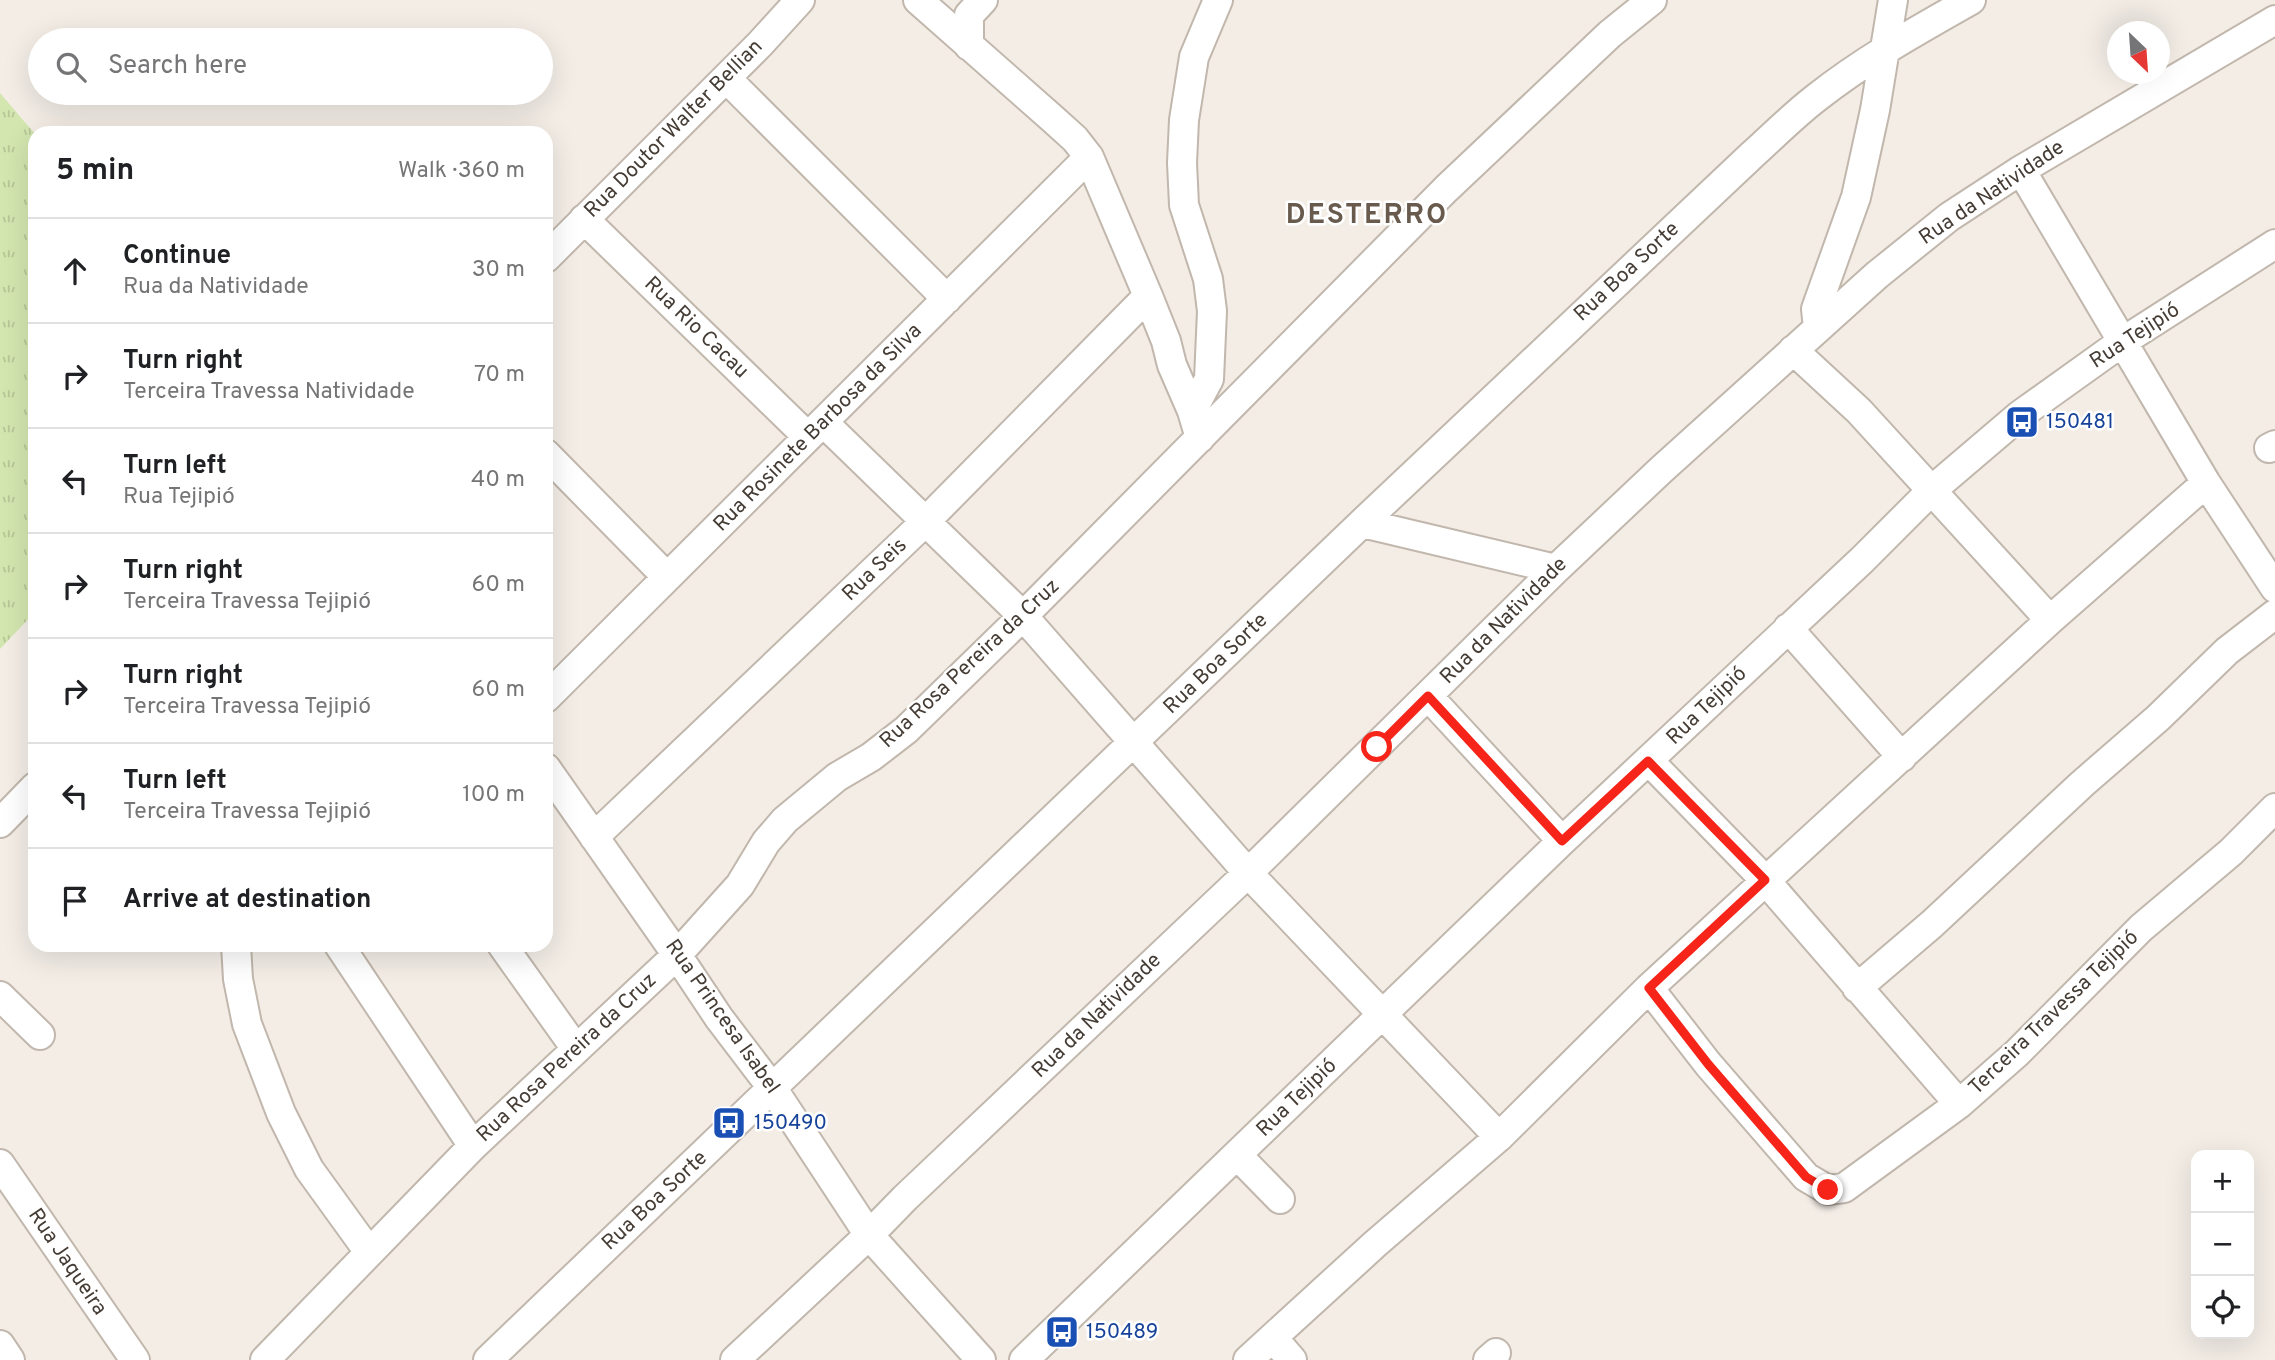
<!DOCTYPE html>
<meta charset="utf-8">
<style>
:root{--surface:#fff;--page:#f2f2f2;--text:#202124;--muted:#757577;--line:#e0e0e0}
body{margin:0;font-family:Overpass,sans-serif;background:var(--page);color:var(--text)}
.controls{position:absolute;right:21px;bottom:21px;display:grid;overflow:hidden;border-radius:14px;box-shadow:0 7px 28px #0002}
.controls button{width:63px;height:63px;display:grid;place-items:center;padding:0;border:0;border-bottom:2px solid var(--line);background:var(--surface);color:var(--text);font:35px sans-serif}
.compass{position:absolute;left:2107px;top:21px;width:63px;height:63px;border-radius:50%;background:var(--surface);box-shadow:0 7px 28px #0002;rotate:155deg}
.stop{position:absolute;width:21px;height:21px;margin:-16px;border:5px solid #f62419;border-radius:50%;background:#fff}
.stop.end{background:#f62419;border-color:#fff;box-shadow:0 2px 7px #0008}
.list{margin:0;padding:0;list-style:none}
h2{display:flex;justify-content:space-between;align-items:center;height:91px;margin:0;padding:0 28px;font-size:30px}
h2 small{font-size:23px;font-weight:400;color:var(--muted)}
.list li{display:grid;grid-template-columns:46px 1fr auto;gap:21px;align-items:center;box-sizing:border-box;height:105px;padding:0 28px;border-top:2px solid var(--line)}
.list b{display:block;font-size:26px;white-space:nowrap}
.list p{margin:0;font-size:23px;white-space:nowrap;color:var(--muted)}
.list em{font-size:23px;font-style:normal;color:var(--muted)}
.icon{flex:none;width:38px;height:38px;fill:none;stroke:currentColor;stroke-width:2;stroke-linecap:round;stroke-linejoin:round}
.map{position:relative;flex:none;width:2275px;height:1360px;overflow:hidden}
.search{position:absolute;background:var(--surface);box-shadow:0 7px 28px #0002;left:28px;top:28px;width:525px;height:77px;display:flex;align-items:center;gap:18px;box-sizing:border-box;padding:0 24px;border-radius:38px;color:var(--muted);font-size:26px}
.panel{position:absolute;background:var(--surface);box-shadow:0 7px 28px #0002;left:28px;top:126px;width:525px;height:826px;border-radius:21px}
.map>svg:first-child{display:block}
.grass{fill:url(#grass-tufts)}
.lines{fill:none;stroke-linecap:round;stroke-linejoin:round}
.minor-casing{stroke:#c1b7ac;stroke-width:32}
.minor{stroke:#fff;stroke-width:28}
.route{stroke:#f62419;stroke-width:9}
.labels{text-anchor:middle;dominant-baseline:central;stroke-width:5;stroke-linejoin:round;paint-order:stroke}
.street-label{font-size:21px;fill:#453d35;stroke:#fff}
.transit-label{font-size:21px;fill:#164399;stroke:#fff;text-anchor:start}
.district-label{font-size:28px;font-weight:bold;letter-spacing:2px;fill:#685a4d;stroke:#fff}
</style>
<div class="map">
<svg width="2275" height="1360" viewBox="0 0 2275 1360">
<defs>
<pattern id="grass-tufts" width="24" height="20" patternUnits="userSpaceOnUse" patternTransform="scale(1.75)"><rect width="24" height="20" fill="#d3e6af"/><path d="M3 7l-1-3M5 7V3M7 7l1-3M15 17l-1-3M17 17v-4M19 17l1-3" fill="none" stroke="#b6c697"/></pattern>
</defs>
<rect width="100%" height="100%" fill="#f3ede6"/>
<path class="grass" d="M0 93 35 134V612L0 649Z"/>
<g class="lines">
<defs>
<path id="minor" d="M918 0 1054 120 1075 139 1089 157 1148 296 1166 341 1172 365 1192 411 1200 438
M969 46V15L983 0
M726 78 947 299
M2021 170 2206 483 2275 588
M584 219 808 437
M546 258 760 44 800 0
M1818 328 1816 309 1856 197 1875 110 1893 0
M1793 350 1859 411 2050 620
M1192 411 1209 379 1212 311 1208 279 1184 205 1182 163 1184 120 1194 57 1218 0
M823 422 1023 616 1248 873 1499 1137
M2269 448 2275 445
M546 454 667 577
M1362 523 1556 569
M1788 628 1902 757
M1428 696 1562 841
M546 698 1089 157
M1649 761 1765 880 1959 1104
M546 768 677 955 719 1018 773 1089 869 1235 981 1360
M0 823 35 787
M594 837 925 522 1148 296
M236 945 238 979 247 1024 281 1113 309 1169 369 1252
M339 945 473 1146
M502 945 576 1049
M1649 988 1708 1064 1806 1177 1828 1190 1844 1188 1959 1104 2017 1053 2141 928 2231 852 2275 808
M1857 988 1932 924 2082 784 2158 718 2227 651 2275 614
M0 996 40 1035
M1238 1156 1280 1199
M0 1164 135 1360
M1273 1338 1292 1360
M0 1345 10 1360
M265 1360 473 1146 677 955 740 885 766 842 785 820 837 777 871 757 906 730 1023 616 1446 189 1610 34 1652 0
M488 1360 1362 523 1752 155C1773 136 1794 115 1816 98 1864 60 1918 30 1971 0
M735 1360 869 1235 905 1198 1248 873 1556 569 1661 470 1877 275 1949 217 2021 170 2275 20
M1024 1360 1562 841 1862 560 1932 490 2020 415 2122 342 2275 244
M1248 1360 1375 1244 1499 1137 1649 988 2050 620 2206 483
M1488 1360 1496 1353"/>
</defs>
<use href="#minor" class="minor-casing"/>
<use href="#minor" class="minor"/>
</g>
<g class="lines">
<path class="route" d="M1377 747 1428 696 1562 841 1648 761 1765 880 1649 988 1708 1064 1806 1177 1828 1190"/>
</g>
<defs>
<symbol id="bus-square" viewBox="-11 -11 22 22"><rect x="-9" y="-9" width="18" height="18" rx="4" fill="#1a4fb4" stroke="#fff"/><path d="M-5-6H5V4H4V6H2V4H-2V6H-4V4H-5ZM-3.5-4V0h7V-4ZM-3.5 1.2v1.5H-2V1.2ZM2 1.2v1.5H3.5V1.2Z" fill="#fff"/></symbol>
</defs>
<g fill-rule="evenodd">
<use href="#bus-square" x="2003" y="403" width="38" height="38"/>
<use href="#bus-square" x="710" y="1104" width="38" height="38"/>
<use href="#bus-square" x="1043" y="1313" width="38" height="38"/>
</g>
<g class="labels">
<g class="street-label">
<text transform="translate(674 129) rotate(-45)">Rua Doutor Walter Bellian</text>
<text transform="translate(1992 193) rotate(-34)">Rua da Natividade</text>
<text transform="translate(1627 272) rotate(-43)">Rua Boa Sorte</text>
<text transform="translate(696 328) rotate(44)">Rua Rio Cacau</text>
<text transform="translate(2135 336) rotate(-33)">Rua Tejipió</text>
<text transform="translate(818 428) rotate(-45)">Rua Rosinete Barbosa da Silva</text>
<text transform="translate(875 570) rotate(-44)">Rua Seis</text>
<text transform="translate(1504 621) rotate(-45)">Rua da Natividade</text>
<text transform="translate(970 664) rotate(-43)">Rua Rosa Pereira da Cruz</text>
<text transform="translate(1216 664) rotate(-44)">Rua Boa Sorte</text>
<text transform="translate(1707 706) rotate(-44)">Rua Tejipió</text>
<text transform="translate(2054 1013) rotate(-44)">Terceira Travessa Tejipió</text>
<text transform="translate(1097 1016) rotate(-44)">Rua da Natividade</text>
<text transform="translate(722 1017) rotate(55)">Rua Princesa Isabel</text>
<text transform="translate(567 1058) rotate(-43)">Rua Rosa Pereira da Cruz</text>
<text transform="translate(1297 1098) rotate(-44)">Rua Tejipió</text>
<text transform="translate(655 1201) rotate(-43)">Rua Boa Sorte</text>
<text transform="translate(67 1262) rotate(56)">Rua Jaqueira</text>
</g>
<g class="transit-label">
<text x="2046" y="422">150481</text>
<text x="754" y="1123">150490</text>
<text x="1086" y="1332">150489</text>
</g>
<g class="district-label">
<text x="1367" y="216">DESTERRO</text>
</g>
</g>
</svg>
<div class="controls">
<button>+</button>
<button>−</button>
<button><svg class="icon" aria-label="locate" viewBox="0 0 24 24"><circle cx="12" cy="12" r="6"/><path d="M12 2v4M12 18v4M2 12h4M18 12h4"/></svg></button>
</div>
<svg class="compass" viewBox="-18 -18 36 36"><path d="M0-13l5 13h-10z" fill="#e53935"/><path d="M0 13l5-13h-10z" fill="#757577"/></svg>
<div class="stop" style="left:1377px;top:747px"></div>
<div class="stop end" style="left:1828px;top:1190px"></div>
<div class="search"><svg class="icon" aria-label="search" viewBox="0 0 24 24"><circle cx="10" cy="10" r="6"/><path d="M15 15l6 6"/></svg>Search here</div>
<section class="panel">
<h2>5 min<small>Walk · 360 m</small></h2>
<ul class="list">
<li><svg class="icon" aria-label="ahead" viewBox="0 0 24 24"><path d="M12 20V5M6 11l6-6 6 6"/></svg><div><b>Continue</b><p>Rua da Natividade</p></div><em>30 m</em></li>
<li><svg class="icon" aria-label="right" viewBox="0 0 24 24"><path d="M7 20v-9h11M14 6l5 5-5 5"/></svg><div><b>Turn right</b><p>Terceira Travessa Natividade</p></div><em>70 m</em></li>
<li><svg class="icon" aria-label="left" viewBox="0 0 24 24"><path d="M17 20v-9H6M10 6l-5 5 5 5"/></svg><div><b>Turn left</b><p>Rua Tejipió</p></div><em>40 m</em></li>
<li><svg class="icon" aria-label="right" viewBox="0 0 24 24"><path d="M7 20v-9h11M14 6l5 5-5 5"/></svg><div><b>Turn right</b><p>Terceira Travessa Tejipió</p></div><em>60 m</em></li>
<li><svg class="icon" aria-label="right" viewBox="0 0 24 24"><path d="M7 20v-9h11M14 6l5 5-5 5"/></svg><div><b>Turn right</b><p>Terceira Travessa Tejipió</p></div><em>60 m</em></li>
<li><svg class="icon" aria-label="left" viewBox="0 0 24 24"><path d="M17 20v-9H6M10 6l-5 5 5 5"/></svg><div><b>Turn left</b><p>Terceira Travessa Tejipió</p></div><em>100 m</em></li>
<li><svg class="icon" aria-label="arrive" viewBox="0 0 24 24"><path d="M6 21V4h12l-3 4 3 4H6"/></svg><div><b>Arrive at destination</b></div></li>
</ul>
</section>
</div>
